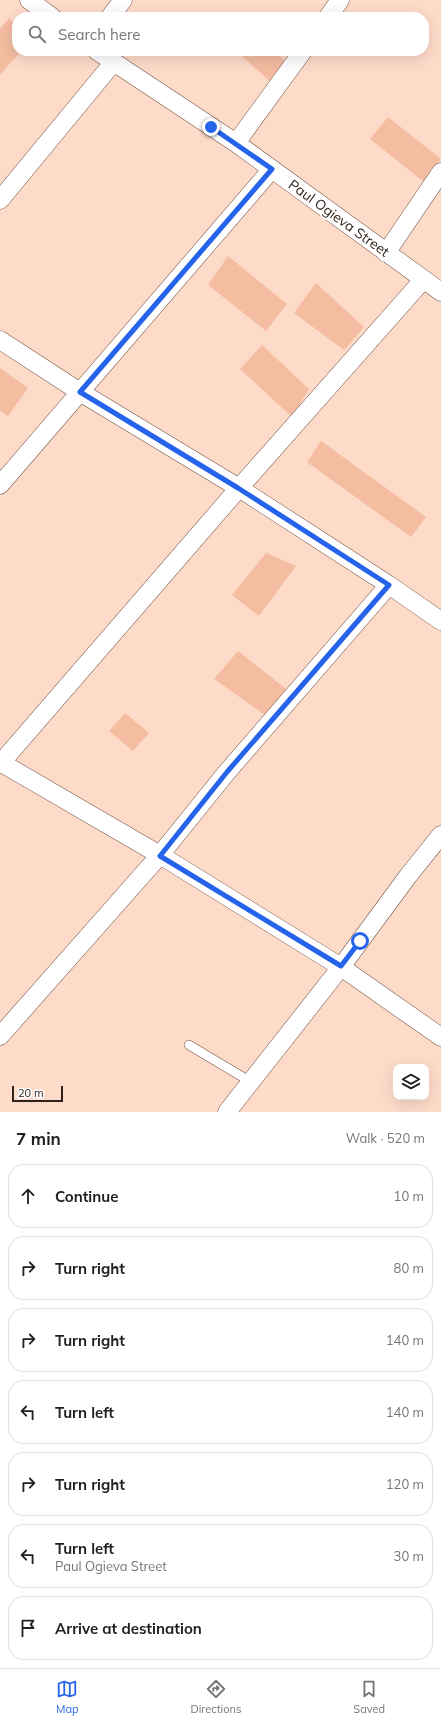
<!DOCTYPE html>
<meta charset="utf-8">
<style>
:root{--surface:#fff;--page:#f6f6f6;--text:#202124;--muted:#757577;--line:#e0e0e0;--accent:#2563eb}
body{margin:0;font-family:Mulish,sans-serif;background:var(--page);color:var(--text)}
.controls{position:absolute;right:12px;bottom:12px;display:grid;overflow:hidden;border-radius:8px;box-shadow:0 4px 16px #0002}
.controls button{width:36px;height:36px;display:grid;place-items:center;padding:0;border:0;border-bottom:1px solid var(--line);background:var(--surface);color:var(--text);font:20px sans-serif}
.scale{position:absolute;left:12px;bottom:10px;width:51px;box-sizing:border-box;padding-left:4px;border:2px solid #2f221c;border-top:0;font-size:11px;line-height:14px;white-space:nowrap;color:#2f221c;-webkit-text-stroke:3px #fff;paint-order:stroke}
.stop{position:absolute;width:12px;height:12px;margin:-9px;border:3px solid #2563eb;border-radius:50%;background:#fff}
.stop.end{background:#2563eb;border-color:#fff;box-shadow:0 1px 4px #0008}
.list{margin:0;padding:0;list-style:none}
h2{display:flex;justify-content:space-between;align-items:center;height:52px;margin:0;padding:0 16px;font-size:17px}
h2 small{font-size:13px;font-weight:400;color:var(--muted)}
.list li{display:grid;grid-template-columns:26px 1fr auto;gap:12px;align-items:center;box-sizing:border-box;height:64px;margin:0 8px 8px;padding:0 8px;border:1px solid var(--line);border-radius:16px}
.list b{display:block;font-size:15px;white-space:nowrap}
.list p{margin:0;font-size:13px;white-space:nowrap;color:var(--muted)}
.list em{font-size:13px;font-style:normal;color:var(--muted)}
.icon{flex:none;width:22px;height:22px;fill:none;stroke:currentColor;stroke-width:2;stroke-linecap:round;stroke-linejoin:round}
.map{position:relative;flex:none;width:441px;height:1112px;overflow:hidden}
.search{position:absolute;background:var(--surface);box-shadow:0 4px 16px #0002;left:12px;right:12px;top:12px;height:44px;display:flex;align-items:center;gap:10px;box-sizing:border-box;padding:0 14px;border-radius:16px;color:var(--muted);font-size:15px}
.sheet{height:556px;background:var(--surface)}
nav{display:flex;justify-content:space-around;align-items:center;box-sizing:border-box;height:56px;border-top:1px solid var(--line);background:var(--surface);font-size:11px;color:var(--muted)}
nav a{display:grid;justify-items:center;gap:2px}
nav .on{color:var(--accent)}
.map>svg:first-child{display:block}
.building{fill:#f4bda1}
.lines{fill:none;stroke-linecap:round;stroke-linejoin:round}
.lane-casing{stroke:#725445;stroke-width:10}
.street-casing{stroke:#725445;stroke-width:19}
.lane{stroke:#fff;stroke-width:9}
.street{stroke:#fff;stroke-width:18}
.route{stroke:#2563eb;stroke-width:5}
.labels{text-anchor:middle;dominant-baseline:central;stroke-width:3.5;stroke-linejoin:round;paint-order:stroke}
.street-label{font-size:14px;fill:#2f221c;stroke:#fff}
</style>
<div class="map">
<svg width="441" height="1112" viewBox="0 0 441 1112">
<rect width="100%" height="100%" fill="#fedac9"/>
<path class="building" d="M9 18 17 25V51H21L0 75V29Z
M236 51H274L290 65 273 84Z
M388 117 441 159 424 182 370 139Z
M228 256 287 304 266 331 208 285Z
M316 283 364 327 344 350 294 313Z
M262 345 309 389 292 417 240 369Z
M0 368 28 388 8 416 0 411Z
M321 441 426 517 411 537 307 462Z
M266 553 296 566 259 616 232 595Z
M238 651 286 689 265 715 214 679Z
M125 713 149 733 133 751 109 731Z"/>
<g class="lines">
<defs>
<path id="lane" d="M189 1045 251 1082"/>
<path id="street" d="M29 0 52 17
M110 17 123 0
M328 17 340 0
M97 51 236 143 441 292
M236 143 303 51
M0 200 113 63
M386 253 441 172
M0 340 80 392 239 488 389 585 441 621
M0 485 272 169
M0 762 160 855 341 967 441 1037
M0 764 239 488 423 280
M0 1036 160 855 227 772 389 585
M227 1112 341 967 408 876 441 835"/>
</defs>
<use href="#lane" class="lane-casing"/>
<use href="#street" class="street-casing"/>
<use href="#lane" class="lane"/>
<use href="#street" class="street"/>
</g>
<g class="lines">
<path class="route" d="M211 127 272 169 80 392 238 488 389 585 227 772 160 856 341 966 360 941"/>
</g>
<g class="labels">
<g class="street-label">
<text transform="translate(339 218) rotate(36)">Paul Ogieva Street</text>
</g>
</g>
</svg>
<div class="controls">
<button><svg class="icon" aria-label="layers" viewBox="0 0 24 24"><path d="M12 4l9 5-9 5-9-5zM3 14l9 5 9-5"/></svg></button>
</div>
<div class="scale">20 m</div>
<div class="stop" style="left:360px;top:941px"></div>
<div class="stop end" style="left:211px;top:127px"></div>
<div class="search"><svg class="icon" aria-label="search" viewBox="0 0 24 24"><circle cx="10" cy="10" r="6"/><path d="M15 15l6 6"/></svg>Search here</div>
</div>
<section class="sheet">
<h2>7 min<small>Walk · 520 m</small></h2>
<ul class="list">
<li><svg class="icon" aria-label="ahead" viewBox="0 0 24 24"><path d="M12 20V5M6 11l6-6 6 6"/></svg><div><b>Continue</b></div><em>10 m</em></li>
<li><svg class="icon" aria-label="right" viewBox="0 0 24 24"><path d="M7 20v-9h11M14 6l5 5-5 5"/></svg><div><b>Turn right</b></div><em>80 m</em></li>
<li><svg class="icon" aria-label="right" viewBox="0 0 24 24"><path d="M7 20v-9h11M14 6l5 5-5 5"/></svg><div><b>Turn right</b></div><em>140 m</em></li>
<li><svg class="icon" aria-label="left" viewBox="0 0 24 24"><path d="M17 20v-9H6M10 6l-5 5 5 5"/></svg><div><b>Turn left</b></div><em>140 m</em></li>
<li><svg class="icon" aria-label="right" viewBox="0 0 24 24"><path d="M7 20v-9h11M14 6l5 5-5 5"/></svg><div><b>Turn right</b></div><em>120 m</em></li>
<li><svg class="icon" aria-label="left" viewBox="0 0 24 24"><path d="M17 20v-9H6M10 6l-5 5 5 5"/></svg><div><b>Turn left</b><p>Paul Ogieva Street</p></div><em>30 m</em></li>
<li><svg class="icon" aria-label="arrive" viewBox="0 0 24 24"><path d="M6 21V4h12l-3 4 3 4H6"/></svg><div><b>Arrive at destination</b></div></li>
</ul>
</section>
<nav>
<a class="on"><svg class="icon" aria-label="map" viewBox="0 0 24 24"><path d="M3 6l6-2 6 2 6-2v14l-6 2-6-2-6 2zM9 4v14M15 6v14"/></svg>Map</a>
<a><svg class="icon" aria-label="directions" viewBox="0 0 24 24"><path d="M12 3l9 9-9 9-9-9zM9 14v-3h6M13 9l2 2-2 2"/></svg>Directions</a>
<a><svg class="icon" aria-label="saved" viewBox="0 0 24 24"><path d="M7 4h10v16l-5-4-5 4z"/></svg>Saved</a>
</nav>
